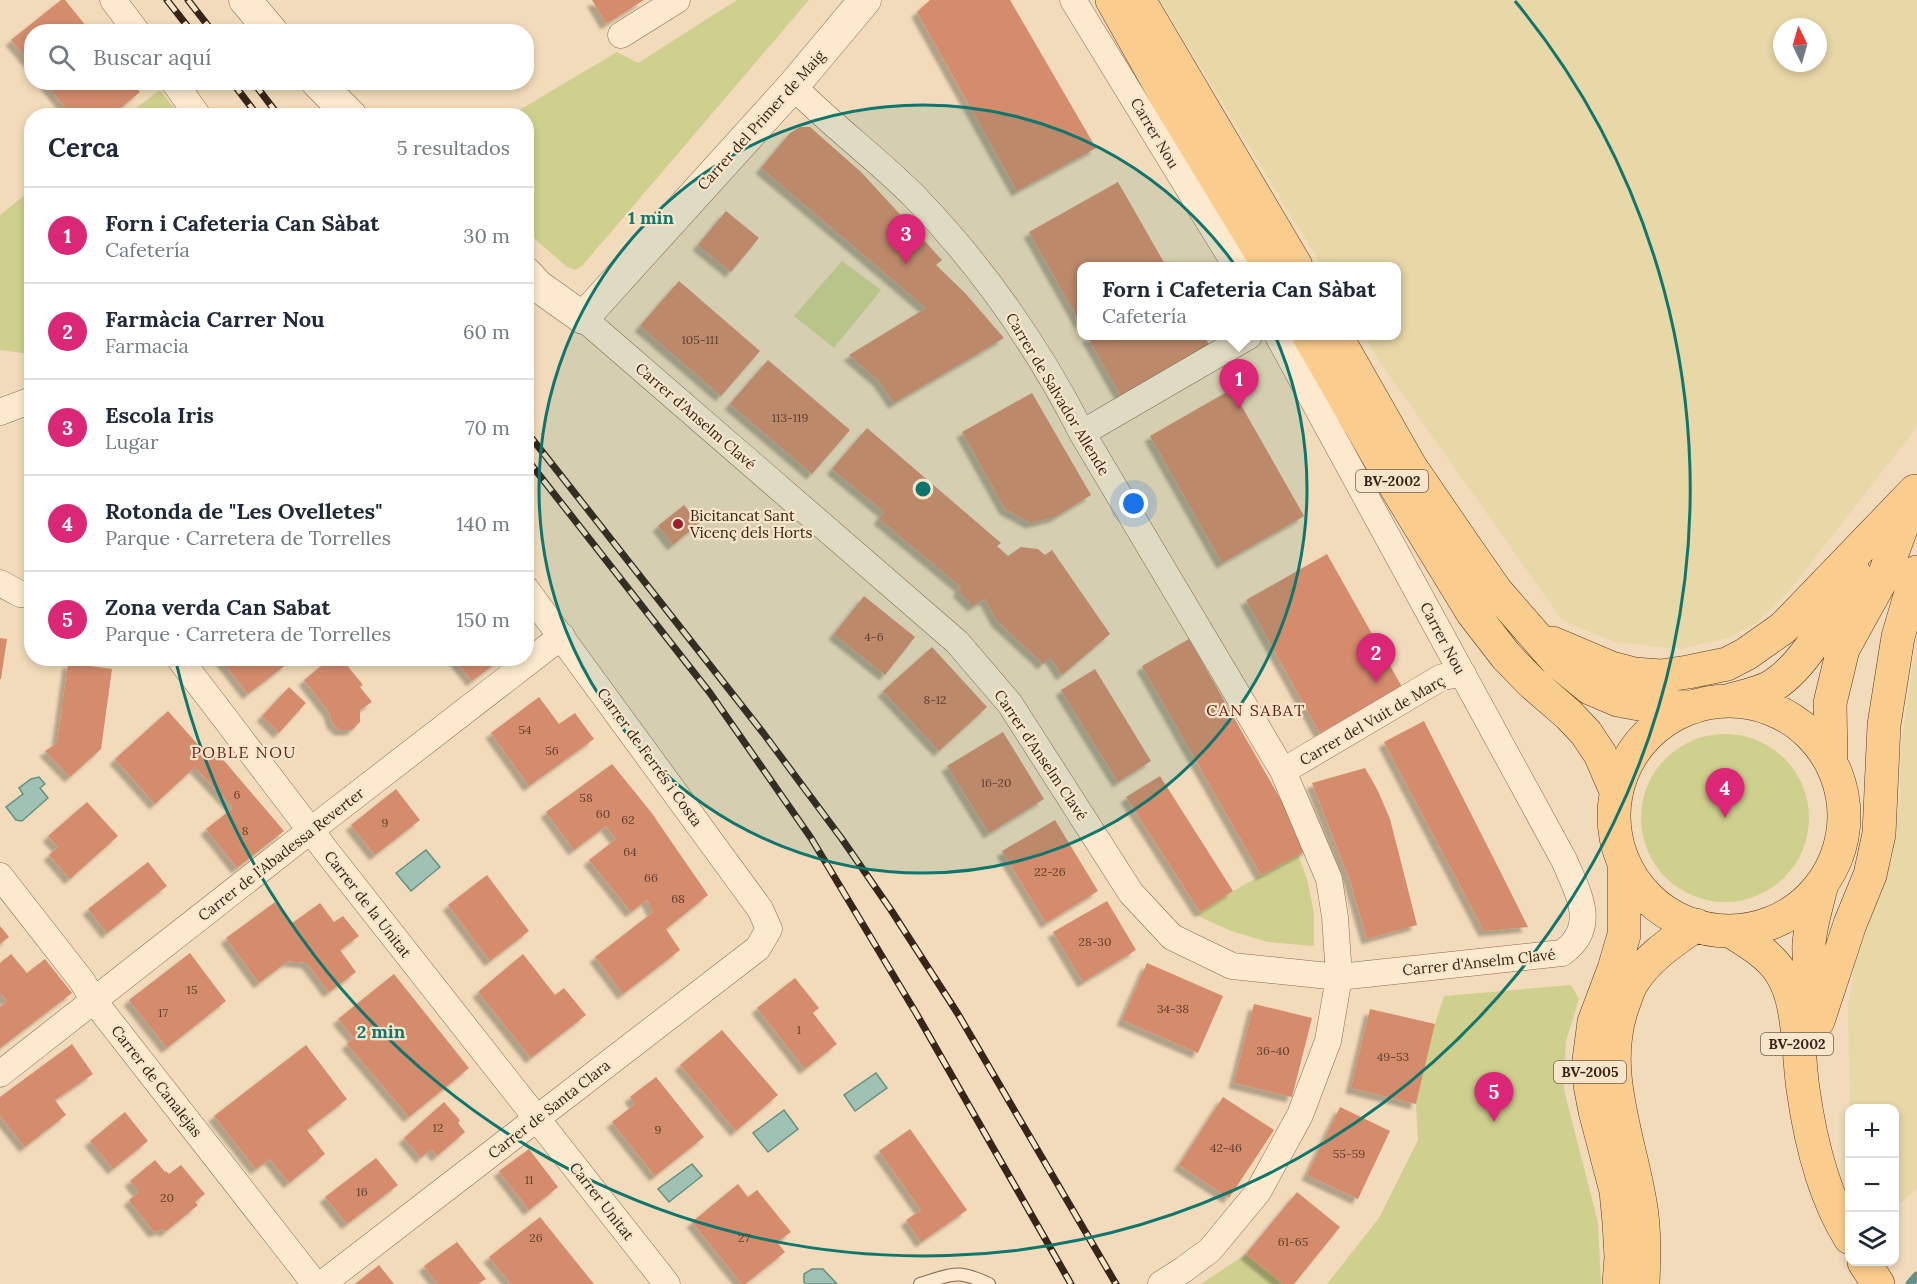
<!DOCTYPE html>
<html lang="es">
<meta charset="utf-8">
<style>
:root{--surface:#fff;--page:#f6f6f7;--text:#1f2937;--muted:#747a83;--line:#e0e1e3;--accent:#db2777}
body{margin:0;font-family:Lora,serif;background:var(--page);color:var(--text)}
.controls{position:absolute;right:18px;bottom:18px;display:grid;overflow:hidden;border-radius:12px;box-shadow:0 3px 9px #0003}
.controls button{width:54px;height:54px;display:grid;place-items:center;padding:0;border:0;border-bottom:2px solid var(--line);background:var(--surface);color:var(--text);font:30px sans-serif}
.compass{position:absolute;left:1773px;top:18px;width:54px;height:54px;border-radius:50%;background:var(--surface);box-shadow:0 3px 9px #0003;rotate:355deg}
.you{position:absolute;left:1134px;top:504px;width:21px;height:21px;margin:-15px;border:4px solid #fff;border-radius:50%;background:#1a73e8;box-shadow:0 0 0 9px #1a73e833}
.badge{display:grid;place-items:center;width:39px;height:39px;border-radius:50%;background:var(--accent);color:#fff;font-size:20px;font-weight:700}
.pin{position:absolute;translate:-50% -50px;filter:drop-shadow(0 2px 3px #0008)}
.pin::after{content:'';position:absolute;top:32px;width:21px;height:18px;background:inherit;clip-path:polygon(0 0,100% 0,50% 100%)}
.popup{position:absolute;left:1077px;top:262px;width:324px;height:78px;box-sizing:border-box;display:grid;place-content:center;border-radius:12px;background:var(--surface);filter:drop-shadow(0 2px 4px #0005);font-size:20px;white-space:nowrap;color:var(--muted)}
.popup b{font-size:22px;color:var(--text)}
.popup::after{content:'';position:absolute;left:50%;top:100%;margin-left:-12px;border:12px solid transparent;border-top-color:var(--surface)}
.list{margin:0;padding:0;list-style:none}
h2{display:flex;justify-content:space-between;align-items:center;height:78px;margin:0;padding:0 24px;font-size:26px}
h2 small{font-size:20px;font-weight:400;color:var(--muted)}
.list li{display:grid;grid-template-columns:39px 1fr auto;gap:18px;align-items:center;box-sizing:border-box;height:96px;padding:0 24px;border-top:2px solid var(--line)}
.list b{display:block;font-size:22px;white-space:nowrap}
.list p{margin:0;font-size:20px;white-space:nowrap;color:var(--muted)}
.list em{font-size:20px;font-style:normal;color:var(--muted)}
.icon{flex:none;width:33px;height:33px;fill:none;stroke:currentColor;stroke-width:2;stroke-linecap:round;stroke-linejoin:round}
.map{position:relative;flex:none;width:1917px;height:1284px;overflow:hidden}
.search{position:absolute;background:var(--surface);box-shadow:0 3px 9px #0003;left:24px;top:24px;width:510px;height:66px;display:flex;align-items:center;gap:15px;box-sizing:border-box;padding:0 21px;border-radius:24px;color:var(--muted);font-size:22px}
.panel{position:absolute;background:var(--surface);box-shadow:0 3px 9px #0003;left:24px;top:108px;width:510px;height:558px;border-radius:24px}
.map>svg:first-child{display:block}
.farmland{fill:#e8d7a7;fill-rule:evenodd}
.green{fill:#d0d08e}
.water{fill:#9fc2b4;stroke:#669081;stroke-width:1.5}
.lines{fill:none;stroke-linecap:round;stroke-linejoin:round}
.stream{stroke:#669081;stroke-width:9}
.building{fill:#d48c6c;filter:url(#shadow)}
.service-casing{stroke:#8a6a53;stroke-width:14}
.minor-casing{stroke:#8a6a53;stroke-width:27}
.tertiary-casing{stroke:#8a6a53;stroke-width:33}
.primary-casing{stroke:#573928;stroke-width:34}
.service{stroke:#fce9ce;stroke-width:12}
.minor{stroke:#fce9ce;stroke-width:26}
.tertiary{stroke:#fce9ce;stroke-width:32}
.primary{stroke:#facc8d;stroke-width:33}
.rail-casing{stroke:#37251a;stroke-width:7}
.rail{stroke:#f9e6ca;stroke-width:4.5;stroke-dasharray:14;stroke-linecap:butt}
.ring{fill:none;stroke:#0f766e;stroke-width:3}
.poi-dot{fill:#9e1e2c;stroke:#f9e6ca;stroke-width:2}
.labels{text-anchor:middle;dominant-baseline:central;stroke-width:4.5;stroke-linejoin:round;paint-order:stroke}
.number-label{font-size:12px;fill:#5e3f2e}
.shield{fill:#f9e6ca;stroke:#715f4f;stroke-width:1.5}
.shield-label{font-size:14px;font-weight:bold;fill:#37251a}
.street-label{font-size:15px;fill:#37251a;stroke:#f9e6ca}
.poi-label{font-size:15px;fill:#37251a;stroke:#f9e6ca;text-anchor:start}
.neighbourhood-label{font-size:16px;letter-spacing:1.5px;fill:#681e15;stroke:#f9e6ca}
.centre{fill:#0f766e;stroke:#f9e6ca;stroke-width:3}
.ring-label{font-size:18px;text-anchor:middle;font-weight:bold;fill:#0f766e;stroke:#f9e6ca;stroke-width:4.5;stroke-linejoin:round;paint-order:stroke}
</style>
<div class="map">
<svg width="1917" height="1284" viewBox="0 0 1917 1284">
<defs>
<filter id="shadow"><feDropShadow dx="-5.5" dy="5.5" stdDeviation="1.5" flood-color="#0004"/></filter>
</defs>
<rect width="100%" height="100%" fill="#f2dbba"/>
<path class="farmland" d="M1160 0H1917V427L1789 591 1756 623 1728 638 1680 649 1615 642 1563 621 1379 361 1364 336H1396V266H1322ZM1782 27H1818V63H1782Z
M1917 646V1188L1904 1201 1895 1205 1894 1108H1850V1120L1848 1006 1855 961 1892 860 1900 794 1901 745 1912 669Z"/>
<path class="green" d="M737 0H809L582 266 575 270 567 267 527 232 526 116 511 115 617 52 638 63Z
M160 90 179 115H127Z
M31 190V354L0 350V215Z
M842 261 881 290 834 348 794 316Z
M1641 818a84 84 0 1 1 168 0a84 84 0 1 1-168 0Z
M1298 855 1307 879 1314 913V946L1268 942 1231 931 1196 915 1233 891Z
M1571 985 1579 999 1566 1041 1564 1090 1598 1222 1601 1284H1327L1379 1218 1418 1140 1416 1104 1435 1024 1444 996Z
M1246 1254 1283 1284H1201Z"/>
<path class="water" d="M39 777 45 784 40 788 48 798 22 821 16 820 6 807 23 794 19 788 31 779Z
M426 850 440 867 411 891 396 873Z
M876 1073 887 1088 855 1111 844 1095Z
M784 1110 798 1129 768 1152 753 1133Z
M692 1164 702 1176 669 1202 658 1189Z
M812 1269H823L837 1284H806L804 1282V1274Z"/>
<g class="lines">
<path class="stream" d="M1910 1284 1917 1276"/>
</g>
<path class="building" d="M61 0H65L91 32H32V65L11 40Z
M592 0H644L606 24Z
M930 0H1010L1096 148 1017 191 917 12Z
M45 82H132L140 92 111 116H72Z
M800 127H810L861 172 942 260 936 265 965 293 1004 338 894 403 879 381 849 355 926 308 761 168 790 133Z
M1118 182 1166 266H1082V326L1029 232Z
M726 211 759 238 731 272 698 245Z
M679 281 760 351 721 396 640 326Z
M1087 336H1204L1210 346 1121 396Z
M768 360 850 430 812 474 730 404Z
M1232 389 1304 516 1222 563 1150 436Z
M1032 393 1091 495 1055 517 1031 523 1005 509 962 432Z
M867 428 1001 543 997 546 1008 556 1021 547 1038 549 1045 555 1052 550 1110 634 1062 675 1050 657 1043 664 997 621 985 599 973 606 958 591 961 587 879 519 884 512 832 469Z
M684 505 699 523 673 545 658 526Z
M1327 554 1402 687 1320 733 1246 600Z
M864 596 915 637 885 675 834 634Z
M0 638 7 639 1 679H0Z
M1189 639 1309 849 1261 875 1142 666Z
M932 647 987 707 939 751 883 691Z
M220 658H283L287 664 248 694Z
M331 658H341L363 685 360 687 372 702 360 710V722L352 730H340L335 726 332 722 329 712 304 680Z
M454 658H502L472 681Z
M68 663 112 669 101 749 70 777 45 751 57 743Z
M1095 669 1151 761 1118 782 1061 690Z
M289 687 306 703 279 733 262 716Z
M539 697 559 724 575 713 594 739 529 786 491 733Z
M168 711 208 756 215 750 284 831 237 868 206 829 233 808 195 767 155 804 115 759Z
M1424 721 1500 871 1528 927 1484 931 1384 742Z
M1003 732 1044 799 989 833 947 766Z
M612 764 651 812 708 895 666 929 680 950 623 994 595 957 653 912 647 900 631 912 589 860 616 839 606 826 574 850 546 812Z
M1365 768 1378 791 1390 819 1417 925 1367 939 1350 881 1312 783Z
M1160 776 1233 891 1200 912 1126 797Z
M396 789 420 820 375 855 351 825Z
M87 802 118 836 70 879 49 855 58 847 48 836Z
M1055 820 1098 891 1046 923 1002 851Z
M148 862 167 886 107 933 88 909Z
M487 875 529 931 490 961 448 905Z
M1107 901 1136 950 1083 982 1053 932Z
M275 902 291 924 320 903 334 922 343 916 359 936 340 950 356 972 329 992 307 963 288 961 259 983 226 938Z
M0 926 9 937 0 944Z
M190 953 226 1001 167 1048 129 1000Z
M11 954 27 973 45 959 72 993 0 1048V1007L7 1001 0 993V963Z
M523 954 555 995 564 988 586 1015 531 1058 478 992Z
M1147 963 1223 996 1198 1053 1122 1020Z
M394 974 469 1068 409 1117 347 1044 354 1038 338 1019Z
M795 978 819 1008 813 1013 837 1044 805 1069 757 1008Z
M1254 1004 1312 1018 1292 1097 1234 1083Z
M1370 1009 1435 1024 1416 1104 1351 1088Z
M722 1030 778 1095 736 1131 680 1065Z
M72 1044 93 1074 55 1100 66 1115 25 1147 0 1116V1097Z
M306 1045 347 1099 307 1130 325 1154 289 1183 270 1159 256 1169 214 1116Z
M656 1077 704 1137 655 1176 612 1122 635 1104 630 1097Z
M1223 1097 1274 1130 1229 1198 1179 1165Z
M444 1102 460 1120 458 1123 465 1132 437 1156 431 1149 421 1158 404 1138Z
M1340 1107 1390 1131 1358 1199 1307 1175Z
M125 1112 148 1141 113 1169 90 1141Z
M910 1129 967 1210 921 1242 906 1220 921 1210 879 1151Z
M529 1149 558 1187 529 1210 499 1171Z
M376 1158 398 1185 347 1224 325 1197Z
M155 1160 165 1172 166 1171 169 1174 181 1165 205 1194 195 1202 198 1205 165 1232 163 1229 154 1232 129 1200 139 1192 130 1181Z
M738 1184 748 1197 757 1190 791 1232 777 1242 785 1252 745 1284H742L692 1222Z
M1297 1192 1340 1227 1294 1284H1283L1246 1254Z
M540 1217 594 1284H511L489 1257Z
M457 1242 486 1279 478 1284H438L424 1266Z
M379 1265 394 1284H355Z"/>
<g class="lines">
<defs>
<path id="service" d="M920 1284C953 1274 957 1269 989 1284"/>
<path id="minor" d="M113 0 137 32
M1073 0 1236 266
M621 35 677 0
M174 82 198 116
M793 86C831 125 875 157 914 196 981 265 1038 347 1082 433L1283 771 1329 879 1335 917 1339 977 1328 1041 1300 1115 1258 1192 1210 1250 1183 1270 1161 1284
M583 318 957 642 1010 704 1131 893 1172 937 1232 966 1339 977 1562 953C1599 927 1578 893 1564 860L1278 336
M0 412 32 400
M1082 433 1249 336
M0 583 20 594 32 595
M179 658 327 852 667 1284
M1283 771 1442 677 1463 674
M0 876 82 981 94 1001 315 1284
M0 1074 311 830 562 636
M322 1284 758 948 769 929 760 909 526 589"/>
<path id="tertiary" d="M245 0 272 32
M317 82 351 116
M526 273 538 286 583 318 793 86 865 0"/>
<path id="primary" d="M1112 0 1166 96 1269 266
M1139 0 1296 266
M1309 336 1397 489 1472 612 1506 656 1531 682 1569 715 1586 733 1600 754 1616 791
M1336 336 1410 466 1462 542 1496 591 1557 661 1590 688 1618 700 1650 706 1694 707
M1552 643 1611 668 1634 674 1661 676 1688 672 1727 664 1746 654 1783 628 1915 491
M1730 700C1744 696 1762 693 1774 685 1810 661 1833 610 1854 573
M1614 816a115 115 0 1 1 230 0a115 115 0 1 1-230 0Z
M1831 761 1830 703 1843 649 1885 573 1910 504
M1732 932C1750 943 1770 955 1781 973 1800 1001 1798 1056 1803 1089 1810 1139 1823 1195 1850 1238
M1817 1013C1813 990 1808 967 1809 943 1811 923 1817 904 1822 884
M1818 1021 1850 924 1870 875 1879 834 1884 725 1898 637 1917 572
M1864 1262 1878 1284
M1619 1284 1621 1257 1619 1222 1616 1191 1595 1111 1590 1085 1589 1060 1594 1022 1614 969 1624 935V863
M1643 1284C1644 1256 1645 1229 1640 1202 1629 1135 1598 1066 1625 1000 1627 994 1629 988 1632 983 1647 958 1672 942 1696 925"/>
</defs>
<use href="#service" class="service-casing"/>
<use href="#minor" class="minor-casing"/>
<use href="#tertiary" class="tertiary-casing"/>
<use href="#primary" class="primary-casing"/>
<use href="#service" class="service"/>
<use href="#minor" class="minor"/>
<use href="#tertiary" class="tertiary"/>
<use href="#primary" class="primary"/>
<defs>
<path id="rail" d="M167 0 192 32
M188 0 213 32
M232 82 258 116
M253 82 279 116
M526 431 764 734 842 839 891 910 958 1014 1116 1284
M526 458 710 693 811 838 916 1013 1071 1284"/>
</defs>
<use href="#rail" class="rail-casing"/>
<use href="#rail" class="rail"/>
</g>
<circle cx="923" cy="489" r="384" fill="#0f766e" fill-opacity=".12"/>
<g class="ring">
<circle cx="923" cy="489" r="384"/>
<path d="M1515 1A767 767 0 1 1 176 662"/>
</g>
<circle class="poi-dot" cx="678" cy="524" r="6"/>
<g class="labels">
<g class="number-label">
<text x="700" y="339">105-111</text>
<text x="790" y="417">113-119</text>
<text x="874" y="636">4-6</text>
<text x="935" y="699">8-12</text>
<text x="525" y="729">54</text>
<text x="552" y="750">56</text>
<text x="996" y="782">16-20</text>
<text x="237" y="794">6</text>
<text x="586" y="797">58</text>
<text x="603" y="813">60</text>
<text x="628" y="819">62</text>
<text x="385" y="822">9</text>
<text x="245" y="830">8</text>
<text x="630" y="851">64</text>
<text x="1050" y="871">22-26</text>
<text x="651" y="877">66</text>
<text x="678" y="898">68</text>
<text x="1095" y="941">28-30</text>
<text x="192" y="989">15</text>
<text x="1173" y="1008">34-38</text>
<text x="163" y="1012">17</text>
<text x="799" y="1029">1</text>
<text x="1273" y="1050">36-40</text>
<text x="1393" y="1056">49-53</text>
<text x="438" y="1127">12</text>
<text x="658" y="1129">9</text>
<text x="1226" y="1147">42-46</text>
<text x="1349" y="1153">55-59</text>
<text x="529" y="1179">11</text>
<text x="362" y="1191">16</text>
<text x="167" y="1197">20</text>
<text x="536" y="1237">26</text>
<text x="744" y="1237">27</text>
<text x="1293" y="1241">61-65</text>
</g>
<g class="shield">
<rect x="1356" y="470" width="72" height="22" rx="4.5"/>
<rect x="1761" y="1033" width="72" height="22" rx="4.5"/>
<rect x="1554" y="1061" width="72" height="22" rx="4.5"/>
</g>
<g class="shield-label">
<text x="1392" y="481">BV-2002</text>
<text x="1797" y="1044">BV-2002</text>
<text x="1590" y="1072">BV-2005</text>
</g>
<g class="street-label">
<text transform="translate(761 120) rotate(-48)">Carrer del Primer de Maig</text>
<text transform="translate(1155 133) rotate(59)">Carrer Nou</text>
<text transform="translate(1058 394) rotate(59)">Carrer de Salvador Allende</text>
<text transform="translate(696 416) rotate(41)">Carrer d'Anselm Clavé</text>
<text transform="translate(1443 638) rotate(62)">Carrer Nou</text>
<text transform="translate(1372 720) rotate(-30)">Carrer del Vuit de Març</text>
<text transform="translate(1041 755) rotate(56)">Carrer d'Anselm Clavé</text>
<text transform="translate(650 757) rotate(54)">Carrer de Ferrés i Costa</text>
<text transform="translate(281 854) rotate(-38)">Carrer de l'Abadessa Reverter</text>
<text transform="translate(368 904) rotate(52)">Carrer de la Unitat</text>
<text transform="translate(1479 962) rotate(-6)">Carrer d'Anselm Clavé</text>
<text transform="translate(157 1081) rotate(52)">Carrer de Canalejas</text>
<text transform="translate(549 1109) rotate(-38)">Carrer de Santa Clara</text>
<text transform="translate(602 1201) rotate(52)">Carrer Unitat</text>
</g>
<g class="poi-label">
<text x="690" y="515">Bicitancat Sant<tspan x="690" dy="17">Vicenç dels Horts</tspan></text>
</g>
<g class="neighbourhood-label">
<text x="1256" y="710">CAN SABAT</text>
<text x="244" y="752">POBLE NOU</text>
</g>
</g>
<circle cx="923" cy="489" r="9" class="centre"/>
<g class="ring-label">
<text x="651" y="224">1 min</text>
<text x="381" y="1038">2 min</text>
</g>
</svg>
<div class="controls">
<button>+</button>
<button>−</button>
<button><svg class="icon" aria-label="layers" viewBox="0 0 24 24"><path d="M12 4l9 5-9 5-9-5zM3 14l9 5 9-5"/></svg></button>
</div>
<svg class="compass" viewBox="-18 -18 36 36"><path d="M0-13l5 13h-10z" fill="#e53935"/><path d="M0 13l5-13h-10z" fill="#747a83"/></svg>
<div class="you"></div>
<div class="pin badge" style="left:1239px;top:409px">1</div>
<div class="popup"><b>Forn i Cafeteria Can Sàbat</b>Cafetería</div>
<div class="pin badge" style="left:1376px;top:683px">2</div>
<div class="pin badge" style="left:906px;top:264px">3</div>
<div class="pin badge" style="left:1725px;top:818px">4</div>
<div class="pin badge" style="left:1494px;top:1122px">5</div>
<div class="search"><svg class="icon" aria-label="search" viewBox="0 0 24 24"><circle cx="10" cy="10" r="6"/><path d="M15 15l6 6"/></svg>Buscar aquí</div>
<section class="panel">
<h2>Cerca<small>5 resultados</small></h2>
<ul class="list">
<li><span class="badge">1</span><div><b>Forn i Cafeteria Can Sàbat</b><p>Cafetería</p></div><em>30 m</em></li>
<li><span class="badge">2</span><div><b>Farmàcia Carrer Nou</b><p>Farmacia</p></div><em>60 m</em></li>
<li><span class="badge">3</span><div><b>Escola Iris</b><p>Lugar</p></div><em>70 m</em></li>
<li><span class="badge">4</span><div><b>Rotonda de &quot;Les Ovelletes&quot;</b><p>Parque · Carretera de Torrelles</p></div><em>140 m</em></li>
<li><span class="badge">5</span><div><b>Zona verda Can Sabat</b><p>Parque · Carretera de Torrelles</p></div><em>150 m</em></li>
</ul>
</section>
</div>
